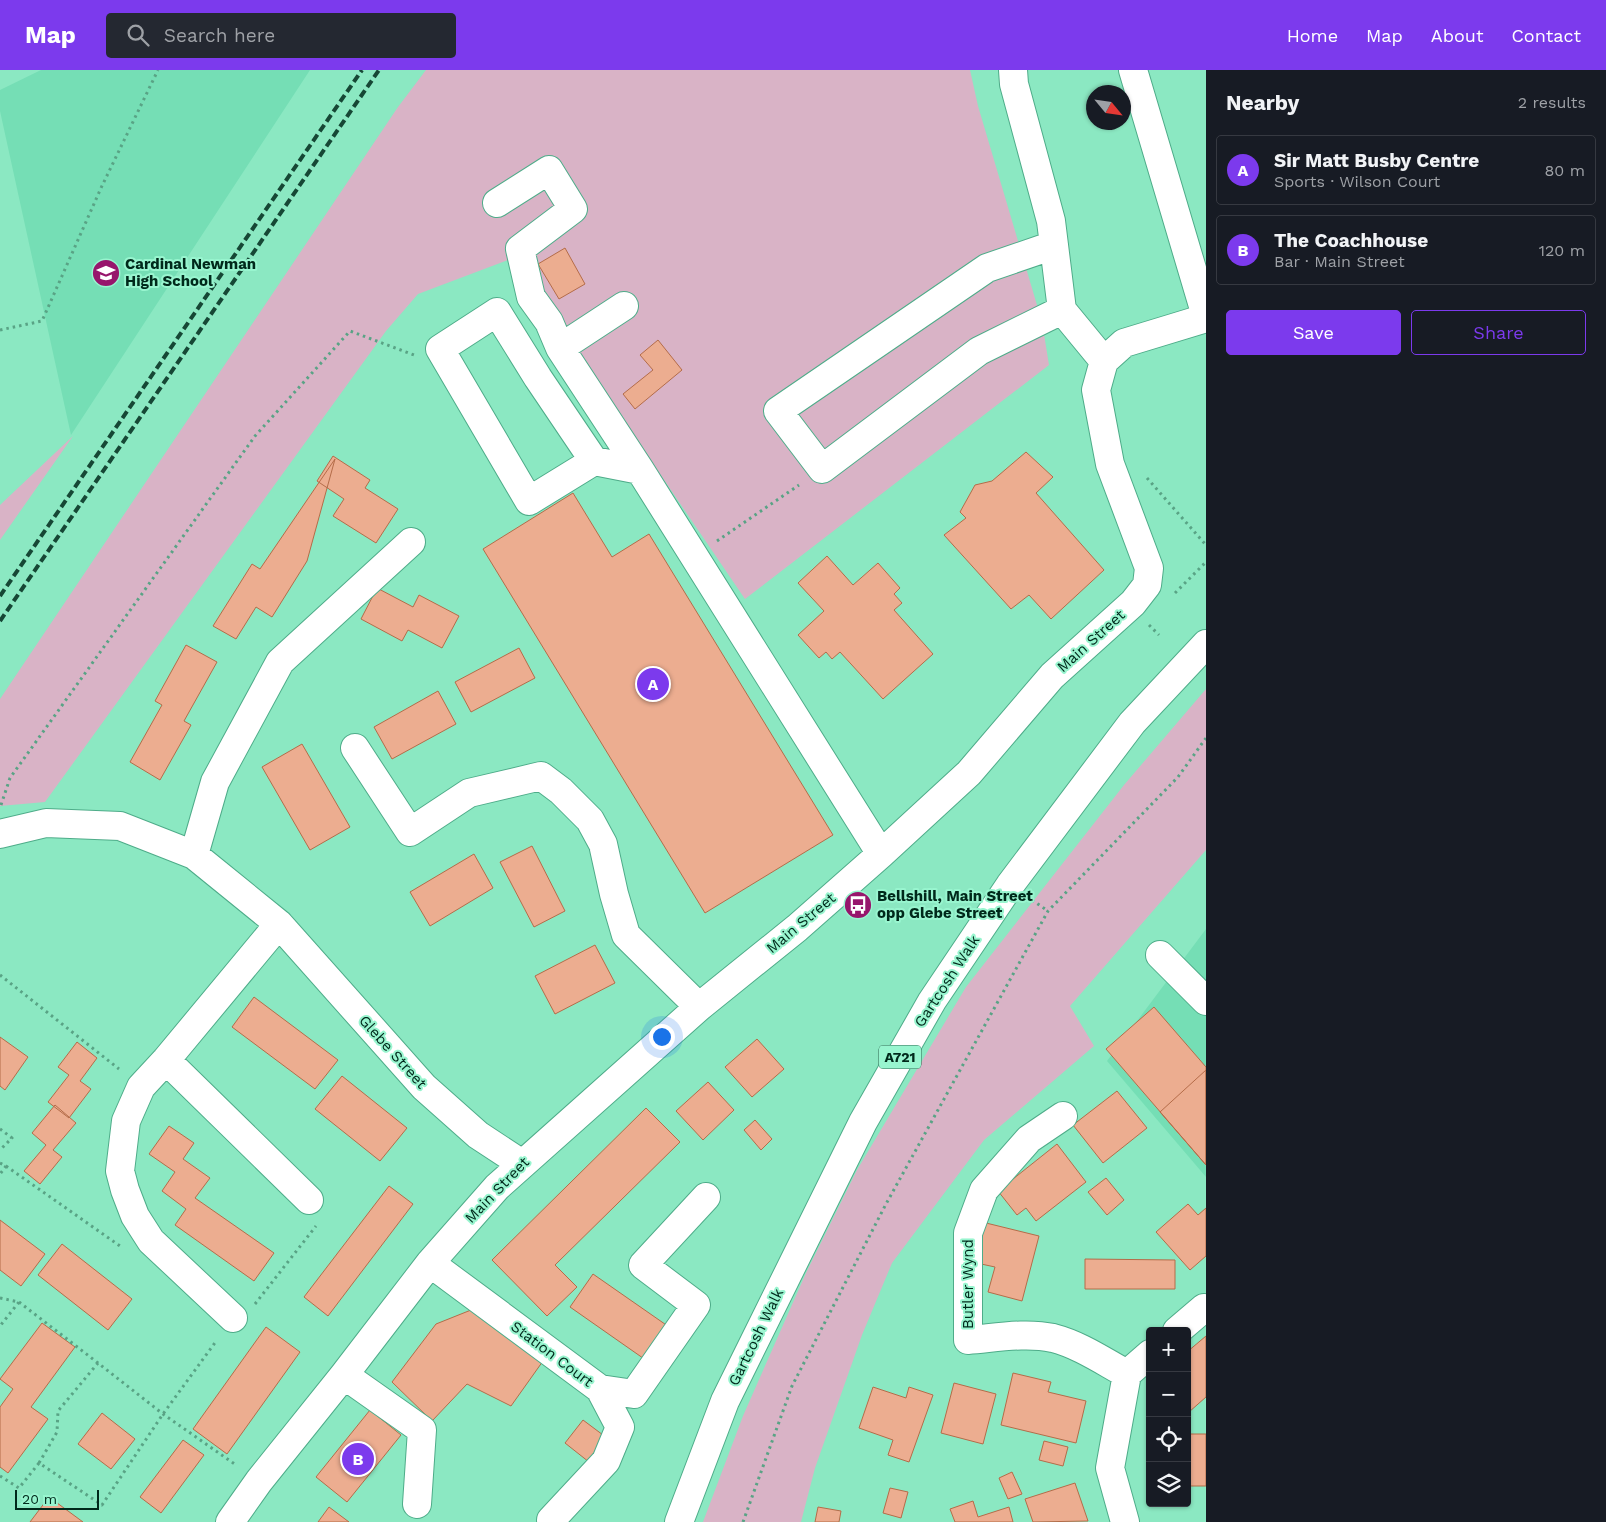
<!DOCTYPE html>
<meta charset="utf-8">
<style>
:root{--surface:#171b24;--page:#242831;--text:#f1f3f6;--muted:#9ea1a6;--line:#363941;--accent:#7c3aed}
body{margin:0;font-family:"Work Sans",sans-serif;background:var(--page);color:var(--text)}
.controls{position:absolute;right:15px;bottom:15px;display:grid;overflow:hidden;border-radius:5px;box-shadow:0 1px 4px #0004}
.controls button{width:45px;height:45px;display:grid;place-items:center;padding:0;border:0;border-bottom:1px solid var(--line);background:var(--surface);color:var(--text);font:25px sans-serif}
.compass{position:absolute;left:1086px;top:15px;width:45px;height:45px;border-radius:50%;background:var(--surface);box-shadow:0 1px 4px #0004;rotate:119deg}
.scale{position:absolute;left:15px;bottom:12px;width:84px;box-sizing:border-box;padding-left:5px;border:2px solid #00291b;border-top:0;font-size:14px;line-height:18px;white-space:nowrap;color:#00291b;-webkit-text-stroke:4px #98f5cf;paint-order:stroke}
.you{position:absolute;left:661px;top:966px;width:18px;height:18px;margin:-12px;border:4px solid #fff;border-radius:50%;background:#1a73e8;box-shadow:0 0 0 8px #1a73e833}
.badge{display:grid;place-items:center;width:32px;height:32px;border-radius:50%;background:var(--accent);color:#fff;font-size:16px;font-weight:700}
.pin{position:absolute;translate:-50% -50%;border:2px solid #fff;box-shadow:0 1px 5px #0006}
.list{margin:0;padding:0;list-style:none}
h2{display:flex;justify-content:space-between;align-items:center;height:65px;margin:0;padding:0 20px;font-size:21px}
h2 small{font-size:16px;font-weight:400;color:var(--muted)}
.list li{display:grid;grid-template-columns:32px 1fr auto;gap:15px;align-items:center;box-sizing:border-box;height:70px;margin:0 10px 10px;padding:0 10px;border:1px solid var(--line);border-radius:5px}
.list b{display:block;font-size:19px;white-space:nowrap}
.list p{margin:0;font-size:16px;white-space:nowrap;color:var(--muted)}
.list em{font-size:16px;font-style:normal;color:var(--muted)}
.actions{display:flex;gap:10px;padding:15px 20px}
.actions a{flex:1;padding:11px 0;border:1px solid var(--accent);border-radius:5px;text-align:center;font-size:18px;color:var(--accent)}
.actions .main{background:var(--accent);color:#fff}
.icon{flex:none;width:28px;height:28px;fill:none;stroke:currentColor;stroke-width:2;stroke-linecap:round;stroke-linejoin:round}
.map{position:relative;flex:none;width:1206px;height:1452px;overflow:hidden}
header{display:flex;align-items:center;gap:30px;box-sizing:border-box;height:70px;padding:0 25px;background:var(--accent);color:#fff}
header strong{font-size:24px}
nav{display:flex;gap:28px;margin-inline-start:auto;font-size:18px}
.search{width:350px;height:45px;background:var(--page);display:flex;align-items:center;gap:12px;box-sizing:border-box;padding:0 18px;border-radius:5px;color:var(--muted);font-size:19px}
main{display:flex}
aside{flex:1;background:var(--surface)}
.map>svg:first-child{display:block}
.built{fill:#75deb5}
.green{fill:#d9b3c6}
.building{fill:#ecad90;stroke:#b46c49}
.lines{fill:none;stroke-linecap:round;stroke-linejoin:round}
.minor-casing{stroke:#4eac89;stroke-width:30}
.major-casing{stroke:#4eac89;stroke-width:30}
.path{stroke:#59a385;stroke-width:3;stroke-dasharray:2.5 4;stroke-linecap:butt}
.minor{stroke:#fff;stroke-width:28}
.major{stroke:#fff;stroke-width:28}
.rail{stroke:#164735;stroke-width:4;stroke-dasharray:8 4;stroke-linecap:butt}
.labels{text-anchor:middle;dominant-baseline:central;stroke-width:4;stroke-linejoin:round;paint-order:stroke}
.shield{fill:#98f5cf;stroke:#2e6651;stroke-width:1}
.shield-label{font-size:14px;font-weight:bold;fill:#00291b}
.poi-label{font-size:15px;font-weight:bold;fill:#00291b;stroke:#98f5cf;text-anchor:start}
.street-label{font-size:15px;fill:#00291b;stroke:#98f5cf}
</style>
<header>
<strong>Map</strong>
<div class="search"><svg class="icon" aria-label="search" viewBox="0 0 24 24"><circle cx="10" cy="10" r="6"/><path d="M15 15l6 6"/></svg>Search here</div>
<nav><a>Home</a><a>Map</a><a>About</a><a>Contact</a></nav>
</header>
<main>
<div class="map">
<svg width="1206" height="1452" viewBox="0 0 1206 1452">
<rect width="100%" height="100%" fill="#8be8c2"/>
<path class="built" d="M41 0H310L71 365 0 41V20Z
M1206 859V1107L1107 991Z"/>
<path class="green" d="M426 0H970L978 36 1042 252 1049 295 745 529 513 188 418 224 386 261 45 732 0 736V629L398 37Z
M73 366 0 470V435Z
M1206 619V780L1070 936 1094 976 984 1070 892 1193 862 1265 815 1398 801 1452H703L743 1346 806 1203 857 1100 966 917 1124 715Z"/>
<path class="building" d="M565 178 585 214 559 229 538 194Z
M658 270 682 300 635 339 623 324 653 300 640 285Z
M1026 382 1053 407 1036 423 1104 500 1051 549 1029 525 1011 539 944 465 966 448 960 442 975 415 992 411Z
M333 386 370 410 365 418 398 439 376 473 333 446 344 429 317 411Z
M335 389 307 491 272 547 256 537 236 569 213 556 252 494 260 499Z
M573 423 612 487 649 464 833 765 705 843 483 479Z
M827 486 853 515 878 493 900 518 894 524 902 533 894 540 933 584 883 629 840 582 832 589 826 582 819 588 798 565 824 541 798 513Z
M377 518 413 537 419 525 459 546 442 578 408 560 402 571 361 549Z
M186 575 217 592 184 651 191 655 160 710 130 692 162 635 155 631Z
M519 578 535 608 471 642 455 612Z
M438 621 456 654 392 689 374 657Z
M302 674 350 757 310 780 262 697Z
M532 776 565 841 534 857 500 792Z
M474 784 493 818 430 856 410 822Z
M595 875 615 913 555 944 535 906Z
M254 927 338 990 315 1019 232 957Z
M1154 937 1206 997V1095L1106 979Z
M0 967 28 987 5 1020 0 1016Z
M757 969 784 999 752 1027 725 997Z
M77 972 97 988 80 1011 91 1019 69 1048 48 1032 69 1005 58 997Z
M1206 1000V1095L1160 1042Z
M342 1006 407 1058 380 1091 315 1039Z
M708 1012 734 1040 703 1070 676 1041Z
M1117 1021 1147 1058 1103 1093 1073 1055Z
M55 1035 76 1053 53 1080 62 1087 40 1114 24 1101 46 1075 32 1063Z
M646 1038 680 1072 555 1195 577 1217 547 1246 492 1190Z
M755 1050 772 1069 761 1080 744 1060Z
M169 1056 194 1073 183 1089 210 1108 195 1128 274 1183 254 1211 175 1155 186 1139 162 1121 175 1102 149 1084Z
M1057 1074 1086 1112 1036 1151 1026 1138 1017 1145 998 1121Z
M1106 1108 1124 1130 1107 1145 1088 1122Z
M389 1116 413 1134 328 1246 304 1227Z
M1188 1134 1198 1145 1206 1138V1186L1190 1200 1156 1162Z
M0 1150 45 1184 21 1216 0 1200Z
M982 1152 1039 1166 1022 1231 988 1222 995 1197 972 1192Z
M62 1174 132 1229 108 1260 38 1205Z
M1085 1189 1175 1190V1219H1085Z
M593 1204 672 1259 650 1293 570 1237Z
M476 1238 543 1291 511 1336 467 1314 432 1351 392 1312 436 1254Z
M42 1253 75 1277 31 1337 48 1349 8 1403 0 1397V1337L13 1319 0 1309Z
M266 1257 300 1282 227 1384 193 1359Z
M1206 1266V1327L1189 1342 1187 1341V1282Z
M1013 1303 1051 1312 1048 1322 1086 1331 1076 1373 1001 1355Z
M954 1313 996 1324 983 1374 941 1363Z
M873 1317 906 1328 909 1317 933 1325 909 1392 888 1385 893 1370 859 1358Z
M370 1340 401 1365 347 1432 316 1407Z
M102 1343 135 1369 111 1399 78 1374Z
M583 1350 607 1368 589 1392 565 1373Z
M1187 1364H1206V1416H1187Z
M183 1370 204 1385 161 1443 140 1427Z
M1044 1371 1068 1377 1063 1396 1039 1390Z
M1012 1402 1022 1424 1008 1429 999 1408Z
M1075 1413 1088 1451 1033 1452 1025 1429Z
M890 1418 908 1422 901 1448 883 1443Z
M49 1427 83 1452H30Z
M973 1431 978 1447 1009 1437 1013 1452H955L950 1439Z
M329 1437 349 1452H318Z
M818 1437 841 1441 839 1452H815Z"/>
<g class="lines">
<defs>
<path id="minor" d="M1013 0 1014 14 1051 151 1062 240 1104 291
M1133 0 1206 246
M497 133 549 100 573 139 520 179 531 227 549 252 560 278
M1054 175 987 198 778 341 822 399 979 281 1062 240
M624 236 560 278 640 400 881 784
M594 391 538 308 497 242 440 279 529 431 594 391 640 400
M355 678 410 762 469 723 541 706 561 721 590 750 603 774 614 824 626 865 699 937
M0 764 46 753 120 756 194 785 279 854 424 1017 478 1065 522 1094
M194 785 215 712 280 592 411 472
M1160 885 1206 931
M166 990 309 1130
M1063 1046 1029 1069 984 1120 968 1163V1270C995 1268 1026 1262 1053 1268 1080 1275 1103 1291 1127 1304L1110 1398 1125 1452
M430 1193 600 1319 634 1324 696 1235 643 1195 706 1127
M233 1248 151 1171 135 1146 125 1120 120 1101 126 1051 141 1017 166 990 279 854
M1177 1261 1204 1238
M1127 1304 1150 1284
M344 1305 422 1360 417 1434
M551 1450 606 1391 620 1357 600 1319
M230 1452 259 1411 344 1305 430 1193 497 1117 699 937 797 858 881 784 969 703 1052 606 1133 533 1147 515 1149 498 1110 394 1096 320 1104 291 1124 273 1206 248"/>
<path id="major" d="M679 1452 725 1331 863 1052 932 931 1010 815 1132 653 1206 574"/>
</defs>
<use href="#minor" class="minor-casing"/>
<use href="#major" class="major-casing"/>
<path class="path" d="M0 260 42 251 101 118 158 0
M1147 408 1206 475
M717 471 799 415
M1175 523 1206 492
M1149 555 1159 565
M1 735 10 708 255 366 350 261 414 285
M1032 830 1048 841
M0 905 119 999
M0 1059 12 1068 0 1080
M0 1093 6 1096 0 1104
M6 1096 120 1176
M0 1228 19 1232 0 1256
M19 1232 98 1293
M255 1234 316 1156
M39 1393 57 1362 58 1341 98 1293 163 1344 236 1395
M0 1406 19 1418 39 1393 102 1435 163 1344 217 1270
M743 1452 792 1316 886 1134 1048 841 1178 707 1206 668"/>
<use href="#minor" class="minor"/>
<use href="#major" class="major"/>
<path class="rail" d="M0 526 362 0
M0 551 379 0"/>
</g>
<defs>
<symbol id="school-disc" viewBox="-11 -11 22 22"><circle r="9.5" fill="#97156c" stroke="#98f5cf"/><path d="M0-5L7-2L0 1L-7-2ZM-4 1L0 2.5L4 1V4Q0 6-4 4Z" fill="#fff"/></symbol>
<symbol id="bus-disc" viewBox="-11 -11 22 22"><circle r="9.5" fill="#97156c" stroke="#98f5cf"/><path d="M-5-6H5V4H4V6H2V4H-2V6H-4V4H-5ZM-3.5-4V0h7V-4ZM-3.5 1.2v1.5H-2V1.2ZM2 1.2v1.5H3.5V1.2Z" fill="#fff"/></symbol>
</defs>
<g fill-rule="evenodd">
<use href="#school-disc" x="90" y="187" width="32" height="32"/>
<use href="#bus-disc" x="842" y="819" width="32" height="32"/>
</g>
<g class="labels">
<rect class="shield" x="879" y="975.5" width="42" height="23" rx="4"/>
<g class="shield-label">
<text x="900" y="987">A721</text>
</g>
<g class="poi-label">
<text x="125" y="194">Cardinal Newman<tspan x="125" dy="17">High School</tspan></text>
<text x="877" y="826">Bellshill, Main Street<tspan x="877" dy="17">opp Glebe Street</tspan></text>
</g>
<g class="street-label">
<text transform="translate(1091 571) rotate(-42)">Main Street</text>
<text transform="translate(801 853) rotate(-40)">Main Street</text>
<text transform="translate(947 911) rotate(-57)">Gartcosh Walk</text>
<text transform="translate(393 982) rotate(48)">Glebe Street</text>
<text transform="translate(497 1120) rotate(-46)">Main Street</text>
<text transform="translate(968 1214) rotate(-90)">Butler Wynd</text>
<text transform="translate(756 1267) rotate(-64)">Gartcosh Walk</text>
<text transform="translate(552 1284) rotate(37)">Station Court</text>
</g>
</g>
</svg>
<div class="controls">
<button>+</button>
<button>−</button>
<button><svg class="icon" aria-label="locate" viewBox="0 0 24 24"><circle cx="12" cy="12" r="6"/><path d="M12 2v4M12 18v4M2 12h4M18 12h4"/></svg></button>
<button><svg class="icon" aria-label="layers" viewBox="0 0 24 24"><path d="M12 4l9 5-9 5-9-5zM3 14l9 5 9-5"/></svg></button>
</div>
<svg class="compass" viewBox="-18 -18 36 36"><path d="M0-13l5 13h-10z" fill="#e53935"/><path d="M0 13l5-13h-10z" fill="#9ea1a6"/></svg>
<div class="scale">20 m</div>
<div class="you"></div>
<div class="pin badge" style="left:653px;top:614px">A</div>
<div class="pin badge" style="left:358px;top:1389px">B</div>
</div>
<aside>
<h2>Nearby<small>2 results</small></h2>
<ul class="list">
<li><span class="badge">A</span><div><b>Sir Matt Busby Centre</b><p>Sports · Wilson Court</p></div><em>80 m</em></li>
<li><span class="badge">B</span><div><b>The Coachhouse</b><p>Bar · Main Street</p></div><em>120 m</em></li>
</ul>
<div class="actions"><a class="main">Save</a><a>Share</a></div>
</aside>
</main>
